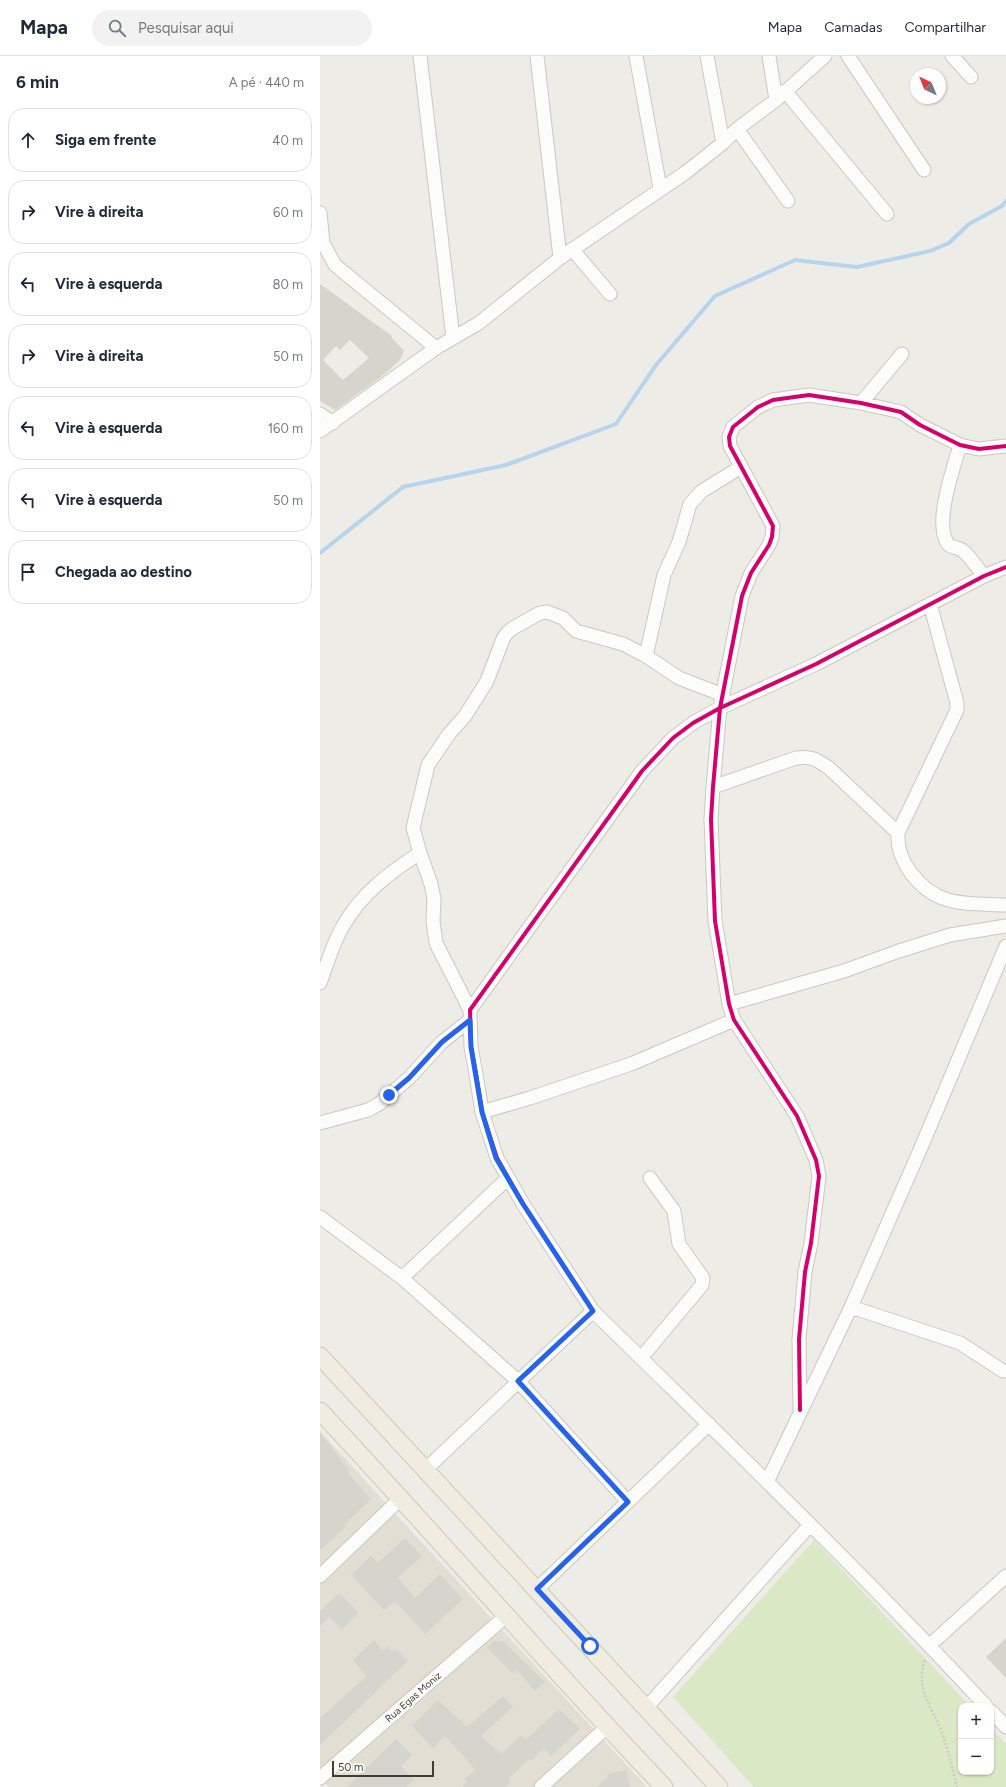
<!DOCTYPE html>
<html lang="pt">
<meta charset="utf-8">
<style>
:root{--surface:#fff;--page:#f2f2f3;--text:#1f2937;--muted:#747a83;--line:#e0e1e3}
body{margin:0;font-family:Figtree,sans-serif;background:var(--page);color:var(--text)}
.controls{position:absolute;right:12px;bottom:12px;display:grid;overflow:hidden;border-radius:8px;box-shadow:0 1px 3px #0004}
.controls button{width:36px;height:36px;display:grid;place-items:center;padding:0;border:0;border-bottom:1px solid var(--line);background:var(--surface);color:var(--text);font:20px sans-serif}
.compass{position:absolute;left:590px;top:12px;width:36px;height:36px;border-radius:50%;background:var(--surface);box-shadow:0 1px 3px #0004;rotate:317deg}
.scale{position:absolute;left:12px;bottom:10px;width:102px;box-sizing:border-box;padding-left:4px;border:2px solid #423d33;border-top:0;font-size:11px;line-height:14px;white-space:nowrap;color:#423d33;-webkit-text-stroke:3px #fff;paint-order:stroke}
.stop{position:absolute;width:12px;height:12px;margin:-9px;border:3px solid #2563eb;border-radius:50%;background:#fff}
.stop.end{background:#2563eb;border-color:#fff;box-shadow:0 1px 4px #0008}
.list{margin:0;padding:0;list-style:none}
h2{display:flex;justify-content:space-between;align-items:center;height:52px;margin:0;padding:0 16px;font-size:17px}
h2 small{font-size:13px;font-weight:400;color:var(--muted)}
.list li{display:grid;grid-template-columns:26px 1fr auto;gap:12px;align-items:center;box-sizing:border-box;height:64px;margin:0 8px 8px;padding:0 8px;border:1px solid var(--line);border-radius:16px}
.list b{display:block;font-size:15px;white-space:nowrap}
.list em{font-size:13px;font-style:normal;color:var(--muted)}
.icon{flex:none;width:22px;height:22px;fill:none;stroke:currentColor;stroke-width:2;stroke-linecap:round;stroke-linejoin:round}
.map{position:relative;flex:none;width:686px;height:1731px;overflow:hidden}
header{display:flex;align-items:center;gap:24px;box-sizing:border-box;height:56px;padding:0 20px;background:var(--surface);border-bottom:1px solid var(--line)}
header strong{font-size:19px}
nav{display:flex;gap:22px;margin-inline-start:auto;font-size:14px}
.search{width:280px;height:36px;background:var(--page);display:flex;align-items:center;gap:10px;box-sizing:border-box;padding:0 14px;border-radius:22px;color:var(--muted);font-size:15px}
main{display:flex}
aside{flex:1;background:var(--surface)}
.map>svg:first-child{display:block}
.residential{fill:#e2ded3}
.green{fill:#dae8c6}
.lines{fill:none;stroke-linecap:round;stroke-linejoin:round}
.stream{stroke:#b6d5ec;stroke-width:4}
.building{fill:#d7d4ce;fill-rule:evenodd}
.minor-casing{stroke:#cac8c2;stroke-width:15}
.major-casing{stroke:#d0c8b3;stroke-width:19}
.path{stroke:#cccac5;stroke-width:2.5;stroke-dasharray:2 2;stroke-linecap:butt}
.minor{stroke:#fcfcfb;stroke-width:13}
.major{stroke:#f0ece2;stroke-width:17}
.cycleway-casing{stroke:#fff;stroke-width:6}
.cycleway{stroke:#d6006c;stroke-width:4}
.route{stroke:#2563eb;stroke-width:5}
.labels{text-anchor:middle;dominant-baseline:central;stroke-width:3.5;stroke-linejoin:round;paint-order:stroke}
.street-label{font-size:10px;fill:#423d33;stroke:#fff}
</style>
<header>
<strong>Mapa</strong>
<div class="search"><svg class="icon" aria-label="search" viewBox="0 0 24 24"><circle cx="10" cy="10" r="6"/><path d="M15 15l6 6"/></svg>Pesquisar aqui</div>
<nav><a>Mapa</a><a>Camadas</a><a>Compartilhar</a></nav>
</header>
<main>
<aside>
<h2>6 min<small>A pé · 440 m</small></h2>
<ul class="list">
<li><svg class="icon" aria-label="ahead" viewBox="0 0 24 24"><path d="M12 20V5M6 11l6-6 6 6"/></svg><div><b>Siga em frente</b></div><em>40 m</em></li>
<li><svg class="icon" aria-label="right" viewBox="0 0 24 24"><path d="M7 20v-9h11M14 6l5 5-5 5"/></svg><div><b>Vire à direita</b></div><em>60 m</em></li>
<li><svg class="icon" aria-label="left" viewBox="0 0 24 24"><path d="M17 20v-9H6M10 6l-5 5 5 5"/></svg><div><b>Vire à esquerda</b></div><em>80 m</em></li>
<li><svg class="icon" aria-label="right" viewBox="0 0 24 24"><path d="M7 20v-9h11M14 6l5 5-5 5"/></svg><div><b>Vire à direita</b></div><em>50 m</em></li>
<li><svg class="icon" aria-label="left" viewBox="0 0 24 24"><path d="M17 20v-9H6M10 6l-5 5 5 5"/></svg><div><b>Vire à esquerda</b></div><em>160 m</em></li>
<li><svg class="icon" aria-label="left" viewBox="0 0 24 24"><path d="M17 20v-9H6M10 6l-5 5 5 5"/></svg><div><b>Vire à esquerda</b></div><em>50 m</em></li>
<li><svg class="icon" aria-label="arrive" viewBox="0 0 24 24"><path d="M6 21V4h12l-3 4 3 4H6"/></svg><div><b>Chegada ao destino</b></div></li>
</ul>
</aside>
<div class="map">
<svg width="686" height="1731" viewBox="0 0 686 1731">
<rect width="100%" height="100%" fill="#eeece6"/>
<path class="residential" d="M0 1375 82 1465 327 1731H9L0 1722Z"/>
<path class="green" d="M494 1484 650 1650H641V1716H671V1672L686 1688V1731H434L353 1641Z"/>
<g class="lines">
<path class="stream" d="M0 497 83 431 186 409 296 368 336 309 395 240 475 204 537 211 610 195 629 187 649 168 682 150 686 145"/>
</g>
<path class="building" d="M0 228 72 280 71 281 84 295 80 304 61 321 15 354 0 345ZM30 284 49 302 23 324 3 304 16 290 20 294Z
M0 1377 30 1415 28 1417 51 1443 24 1469 26 1471 0 1494Z
M85 1482 102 1500 78 1522 95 1542 120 1518 143 1543 105 1578 75 1545 64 1554 31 1519 51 1500 58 1507Z
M19 1537 39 1557 22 1573 9 1561 0 1570V1555Z
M686 1582V1622L666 1601Z
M54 1584 62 1594 67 1590 72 1595 75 1592 88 1605 0 1689V1662L47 1620 33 1604Z
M178 1585H183L225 1626 215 1635 196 1613 192 1617 167 1592 172 1586Z
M183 1640 193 1651 161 1680 181 1698 201 1679 206 1684 239 1653 260 1673 231 1700 224 1692 211 1705 209 1703 188 1723 191 1726 186 1731H142L147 1726 144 1723 155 1713 125 1680 113 1692 92 1670 118 1644 147 1671Z
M76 1683 92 1699 81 1710 94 1724 86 1731H27Z
M307 1714 310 1731H277L288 1721 287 1718Z"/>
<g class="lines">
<defs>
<path id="minor" d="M100 0 133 282
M217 0 240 202
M316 0 340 132
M387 0 403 87
M449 0 456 44
M528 0 604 114
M632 0 651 21
M465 35 567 158
M417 73 468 145
M0 157 3 187 15 209 116 292
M252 193 290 238
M541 347 582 298
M0 358 13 367
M0 375 116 292 159 267 240 202 365 117 403 87 417 73 456 44 505 0
M640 389C634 411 613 468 628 488 631 492 637 491 642 494 650 500 657 512 664 520
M610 548 637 647V654L578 777C577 791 582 805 591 817 617 852 647 847 686 849
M326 600 344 519 359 486 370 448 382 435 421 411
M393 731 476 702C492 700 496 703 509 712L578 777
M0 927C7 908 13 887 23 870 41 838 70 816 100 797
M409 948 524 915 579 895 630 879 686 870
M150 954 116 887 113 865 114 843 111 828 100 797 93 772 108 709 129 678 145 660 167 625 183 583 187 577 193 572 220 557 227 556 243 562 256 575 303 588 326 600 359 622 403 639
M162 1056 210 1042 311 1008 414 964
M0 1067 48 1054 59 1048 89 1022 122 986 150 964
M0 1161 82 1222 198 1325 308 1446
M82 1222 188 1122
M531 1251 640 1287 683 1315H686
M273 1255 203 1148 177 1102 162 1056 156 1018 151 991 150 954 322 715 353 682 373 667 400 652 496 608 664 520 686 511
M321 1302 382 1229 383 1222 359 1188 354 1155 330 1122
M480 1354 479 1283 485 1216 491 1187 499 1120 496 1104 477 1060 414 964 409 948 395 865 391 763 393 731 400 652 422 540 431 517 449 489 452 481 453 470 410 390 409 381 413 371 438 351 453 344 489 339 541 347 581 356 600 369 640 389 659 393 686 390
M106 1413 273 1255C405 1385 540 1514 666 1650
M447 1426 531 1251 600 1094 686 890
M0 1520 81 1442
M217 1533 389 1368
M610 1589 686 1520
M326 1652 490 1469
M671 1655 686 1671
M0 1722 186 1560
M221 1731 287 1671"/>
<path id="major" d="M0 1300 399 1731
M0 1355C116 1479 227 1608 344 1731"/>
</defs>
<use href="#minor" class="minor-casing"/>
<use href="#major" class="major-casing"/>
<path class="path" d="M605 1604C595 1633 611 1649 621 1674 628 1692 632 1712 637 1731"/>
<use href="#minor" class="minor"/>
<use href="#major" class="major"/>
<defs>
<path id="cycleway" d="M273 1255 203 1148 177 1102 162 1056 156 1018 151 991 150 954 322 715 353 682 373 667 400 652 496 608 664 520 686 511
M480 1354 479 1283 485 1216 491 1187 499 1120 496 1104 477 1060 414 964 409 948 395 865 391 763 393 731 400 652 422 540 431 517 449 489 452 481 453 470 410 390 409 381 413 371 438 351 453 344 489 339 541 347 581 356 600 369 640 389 659 393 686 390"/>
</defs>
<use href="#cycleway" class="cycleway-casing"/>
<use href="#cycleway" class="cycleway"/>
</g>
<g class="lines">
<path class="route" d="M69 1039 89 1022 122 986 150 964 151 991 162 1056 176 1102 203 1148 273 1255 198 1325 308 1446 217 1533 270 1590"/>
</g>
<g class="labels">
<g class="street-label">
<text transform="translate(93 1641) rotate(-41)">Rua Egas Moniz</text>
</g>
</g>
</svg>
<div class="controls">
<button>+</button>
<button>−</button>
</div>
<svg class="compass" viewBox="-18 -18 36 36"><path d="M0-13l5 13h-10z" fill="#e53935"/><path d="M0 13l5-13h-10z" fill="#747a83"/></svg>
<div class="scale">50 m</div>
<div class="stop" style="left:270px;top:1590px"></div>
<div class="stop end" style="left:69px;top:1039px"></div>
</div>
</main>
